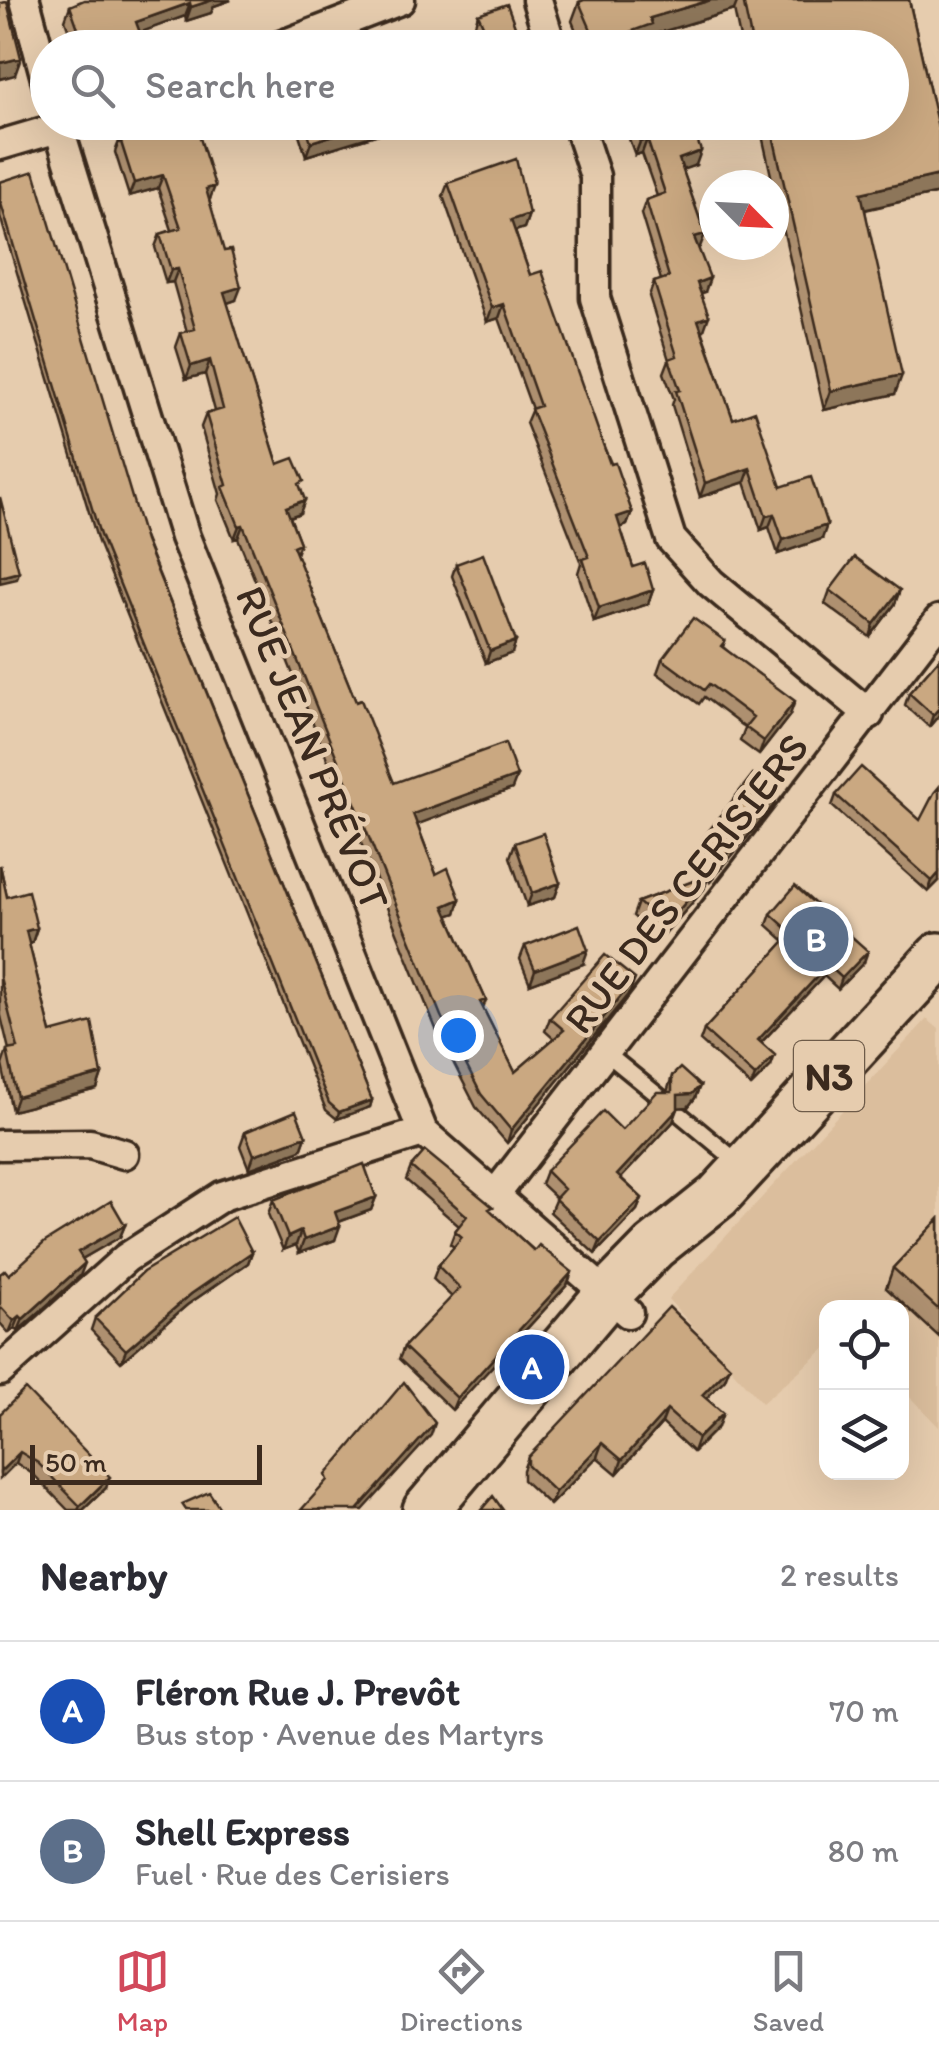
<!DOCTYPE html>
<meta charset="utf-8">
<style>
:root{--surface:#fff;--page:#f2f2f3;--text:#2b2b33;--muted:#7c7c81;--line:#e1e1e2;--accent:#d1495b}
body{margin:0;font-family:Itim,sans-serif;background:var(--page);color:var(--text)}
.controls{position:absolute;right:30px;bottom:30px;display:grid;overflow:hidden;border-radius:20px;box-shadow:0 10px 40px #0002}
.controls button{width:90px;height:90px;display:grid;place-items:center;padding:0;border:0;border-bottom:2px solid var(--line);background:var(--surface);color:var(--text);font:50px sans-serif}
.compass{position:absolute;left:699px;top:170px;width:90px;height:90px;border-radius:50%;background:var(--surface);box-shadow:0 10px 40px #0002;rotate:114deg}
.scale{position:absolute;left:30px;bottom:25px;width:232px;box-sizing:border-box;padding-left:10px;border:5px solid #3b2a1e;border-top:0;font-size:28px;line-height:35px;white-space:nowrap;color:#3b2a1e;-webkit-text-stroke:8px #e6ccae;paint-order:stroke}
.you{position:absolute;left:458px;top:1035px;width:35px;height:35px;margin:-25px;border:8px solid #fff;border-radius:50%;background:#1a73e8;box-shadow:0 0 0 15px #1a73e833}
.badge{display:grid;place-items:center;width:65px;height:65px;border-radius:50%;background:var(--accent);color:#fff;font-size:32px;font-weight:700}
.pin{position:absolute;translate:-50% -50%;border:5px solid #fff;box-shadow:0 2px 10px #0006}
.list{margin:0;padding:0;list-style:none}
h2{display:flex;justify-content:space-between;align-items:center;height:130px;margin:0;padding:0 40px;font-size:42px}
h2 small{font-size:32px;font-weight:400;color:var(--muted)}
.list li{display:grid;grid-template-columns:65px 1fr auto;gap:30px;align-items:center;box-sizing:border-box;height:140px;padding:0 40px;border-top:2px solid var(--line)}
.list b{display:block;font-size:38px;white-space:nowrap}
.list p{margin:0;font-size:32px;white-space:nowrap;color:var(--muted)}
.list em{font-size:32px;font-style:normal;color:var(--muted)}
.icon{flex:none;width:55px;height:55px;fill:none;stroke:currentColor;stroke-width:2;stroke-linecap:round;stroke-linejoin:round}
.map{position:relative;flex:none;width:939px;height:1510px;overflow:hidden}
.search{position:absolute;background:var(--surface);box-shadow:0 10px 40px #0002;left:30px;right:30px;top:30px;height:110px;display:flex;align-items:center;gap:25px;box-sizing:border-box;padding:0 35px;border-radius:55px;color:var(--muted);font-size:38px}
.sheet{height:410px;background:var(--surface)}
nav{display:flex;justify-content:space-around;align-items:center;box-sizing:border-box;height:140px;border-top:2px solid var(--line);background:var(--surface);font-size:28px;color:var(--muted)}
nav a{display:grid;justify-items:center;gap:5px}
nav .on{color:var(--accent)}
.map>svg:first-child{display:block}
.built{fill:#dbbe9d}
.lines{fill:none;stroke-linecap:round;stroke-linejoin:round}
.lane-casing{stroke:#3b2a1e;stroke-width:21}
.street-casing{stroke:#3b2a1e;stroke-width:35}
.primary-casing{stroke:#3b2a1e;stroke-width:52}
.lane{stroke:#e6ccae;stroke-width:14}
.street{stroke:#e6ccae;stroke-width:28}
.primary{stroke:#e6ccae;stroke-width:45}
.wall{fill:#ae906f;stroke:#3b2a1e;stroke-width:2.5}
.shaded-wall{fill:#8d765a;stroke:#3b2a1e;stroke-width:2.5}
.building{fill:#caa881;stroke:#3b2a1e;stroke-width:2.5}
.labels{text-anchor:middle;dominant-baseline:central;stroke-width:9;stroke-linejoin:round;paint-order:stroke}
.shield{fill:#e6ccae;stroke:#6e5b49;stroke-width:2.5}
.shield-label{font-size:40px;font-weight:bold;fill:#3b2a1e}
.street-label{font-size:42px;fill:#3b2a1e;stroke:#e6ccae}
</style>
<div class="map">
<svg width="939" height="1510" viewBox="0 0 939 1510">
<rect width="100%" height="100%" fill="#e6ccae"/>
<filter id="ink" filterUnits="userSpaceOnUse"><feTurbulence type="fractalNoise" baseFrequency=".01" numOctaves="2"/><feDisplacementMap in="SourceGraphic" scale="20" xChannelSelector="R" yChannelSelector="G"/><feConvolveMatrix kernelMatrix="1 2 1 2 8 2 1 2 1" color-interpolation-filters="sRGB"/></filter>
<g filter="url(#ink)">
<path class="built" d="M927 1019 939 1029V1427L902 1389V1308H826V1348L762 1403 668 1299Z"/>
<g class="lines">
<defs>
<path id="lane" d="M606 1053 660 1097
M681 1115 740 1164"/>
<path id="street" d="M25 0 48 86
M537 0 552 48
M275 48 400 0
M57 122 185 537 423 1132 628 1313
M577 122 595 176V298L671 539 711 583 869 714
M0 145 78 122
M0 1145 90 1144 124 1154
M495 1195 939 620
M0 1371 126 1258 222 1196 423 1132"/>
<path id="primary" d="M426 1510 608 1294 654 1247 718 1196 939 956"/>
</defs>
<use href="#lane" class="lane-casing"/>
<use href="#street" class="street-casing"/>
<use href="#primary" class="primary-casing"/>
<use href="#lane" class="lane"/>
<use href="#street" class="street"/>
<use href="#primary" class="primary"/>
</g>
<path class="wall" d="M231 0 214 6 211 13 186 21 185 16 140 32 142 38 138 48H75L65 20 70 6Z
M584 0H909L939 132V193L865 210 895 394 824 410 759 122H892V48H742L734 10 648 36 645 44 634 48H583L572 21 579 2Z
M478 14 523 48 453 44 457 34 474 28Z
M295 122H418L306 156Z
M630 122H691L696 165 682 169 705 234 698 248 705 292 701 293 704 330H702L733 419 781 487 822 539 778 554 769 527 761 530 745 482 700 497 672 405 674 399 664 373 669 360 649 296 654 282 661 280 641 214 646 200 657 196 642 153 635 155 626 131Z
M120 139 210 199 209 200 236 300 227 303 278 464 301 489 300 513 290 517 300 543 296 554 356 702 394 783 512 789 417 824 436 874 460 899 456 913 448 915 486 1000 483 1008 515 1072 554 1039 545 1031 550 1018 630 992 507 1143 476 1107 436 1029 238 538 234 539 218 500 220 494 201 427 206 414 215 411 205 374 186 379 176 347 181 333 187 332 173 282 166 283 155 247 160 234 172 230 158 188 129 196 115 152Z
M0 182 372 1100 370 1107 337 1119 326 1110 98 542 0 216Z
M448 183 529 214 524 228 515 231 530 275 632 512 627 525 620 528 633 567 653 590 648 604 594 622 578 573 581 563 526 423 532 409 499 318 487 322 443 196Z
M456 564 512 653 486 663 452 576Z
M830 590 895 604 870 637 825 604Z
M725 641 723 647 790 715 759 755 740 741 745 728 704 697 699 704 657 673 662 659Z
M939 659V715L929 727 905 705 909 693Z
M836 795 920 820 939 881 928 892 832 806Z
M773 806 710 882 708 877 704 889 660 940 633 916 638 902 708 876 699 851 704 837Z
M515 843 560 883 555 897 527 906 510 857Z
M0 865 7 897 37 928 32 943H29L51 1033 102 1074 97 1089 12 1111 2 1065 7 1050H9L0 1012Z
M771 914 864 962 838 989 824 976 761 1043 771 1066 751 1086 700 1041 704 1030 785 941 767 925Z
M525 946 583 964 530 984 520 959Z
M672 1076 695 1098 688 1107H678L673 1122 621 1178 642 1198 637 1210 595 1254 550 1212 556 1198 541 1184 546 1171 622 1130 667 1092Z
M245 1132 306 1136 301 1150 249 1169 240 1146Z
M411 1167 491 1211 534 1251 572 1272 567 1285 452 1410 399 1359 404 1347 452 1297 433 1279 438 1266 454 1247 450 1244 455 1231 459 1226 406 1180Z
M376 1197 371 1210 339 1222 335 1240 299 1253 296 1245 283 1250 268 1214 273 1200Z
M939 1219V1337L886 1288 893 1268Z
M125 1225 120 1237 82 1259 80 1276 18 1331 15 1328 9 1333 0 1323V1274L9 1275Z
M252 1252 248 1263 187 1305 121 1362 91 1330 95 1318Z
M725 1379 706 1398 718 1427 693 1452 662 1423 617 1474 597 1457 550 1505 523 1480V1470L528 1457Z
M0 1414 106 1488 83 1510H68L34 1475 16 1463Z"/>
<path class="shaded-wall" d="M212 0H231L214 6 211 13 186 21 191 7Z
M711 0H738L734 10 648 36 645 44 634 48H595L597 44 650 18Z
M190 3 185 16 131 36 136 22Z
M142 38 138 48H103Z
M21 58 15 75 0 79V63Z
M377 122H418L306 156 311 142Z
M647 139 642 153 635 155 640 142Z
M701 151 696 165 674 173 679 159Z
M163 175 158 188 129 196 134 183Z
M939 175V193L854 212 861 193Z
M215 186 210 199 201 202 206 189Z
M529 214 524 228 506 234 511 220Z
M705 234 700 247 689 251 694 237Z
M178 269 173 282 166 283 171 270Z
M710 278 705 292 692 296 697 283Z
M241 287 236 300 219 306 224 292Z
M504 304 499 318 487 322 492 308Z
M709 316 704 330 693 334 698 320Z
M210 360 205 374 186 379 191 366Z
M902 375 895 394 824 410 831 391Z
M750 468 745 482 700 497 705 483Z
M305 500 300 513 281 520 286 507Z
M632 512 627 525 612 531 617 517Z
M774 514 769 527 761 530 766 516Z
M243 525 238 538 234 539 239 526Z
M827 525 822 539 778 554 783 540Z
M19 572 17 579 0 583V577Z
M653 590 648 604 594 622 599 608Z
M900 590 895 604 870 637 874 624Z
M516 641 512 653 486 663 490 651Z
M795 701 790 715 759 755 764 741Z
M939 708V715L929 727 933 715Z
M517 776 512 789 408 828 413 814Z
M778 793 773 806 710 882 715 868Z
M939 873V881L928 892 932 881Z
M709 875 704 889 660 940 665 926Z
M560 883 555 897 527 906 532 893Z
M460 899 456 913 439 919 444 906Z
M37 928 32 943 21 945 26 931Z
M588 950 583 964 530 984 535 970Z
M868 951 864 962 838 989 842 978Z
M828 965 824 976 754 1050 758 1040Z
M635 979 630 992 507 1143 511 1130Z
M775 1055 771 1066 751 1086 755 1076Z
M102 1074 97 1089 12 1111 17 1097Z
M700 1086 695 1098 688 1107 674 1108 678 1095Z
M372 1100 370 1107 337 1119 339 1112Z
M678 1109 673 1122 612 1188 617 1175Z
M306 1136 301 1150 249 1169 254 1155Z
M376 1197 371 1210 330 1225 335 1212Z
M642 1198 637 1210 595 1254 600 1242Z
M125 1225 120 1237 73 1264 78 1252Z
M340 1226 335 1240 299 1253 304 1240Z
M301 1231 296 1245 283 1250 288 1237Z
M252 1252 248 1263 187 1305 121 1362 126 1350 191 1294Z
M85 1263 80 1276 18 1331 23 1319Z
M572 1272 567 1285 452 1410 457 1398Z
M20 1316 15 1328 9 1333 14 1321Z
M730 1366 725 1379 697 1408 702 1395Z
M667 1410 662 1423 617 1474 622 1460Z
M723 1413 718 1427 693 1452 698 1438Z
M435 1423 431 1435 363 1510H357Z
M602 1443 597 1457 550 1505 555 1492Z
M20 1452 16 1463 0 1479V1472Z
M110 1477 106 1488 83 1510H78L80 1506Z"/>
<path class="building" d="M84 0H213L191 7 190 3 136 22 142 38 103 48H85L70 6Z
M584 0H711L650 18 652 24 597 44 579 2Z
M743 0H909L939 132V175L861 193 902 375 831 391 770 122H892V48H753Z
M7 2 21 58 0 63V3Z
M507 4 523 48H444L460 42 457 34 483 25 478 14Z
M175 122H195L215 186 206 189 224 251 231 250 241 287 224 292 278 464 294 458 304 481 299 484 305 500 286 507 300 543 293 546 356 702 361 700 394 783 505 743 517 776 413 814 436 874 448 868 460 899 444 906 486 1000 480 1002 515 1072 564 1030 550 1018 605 955 635 979 511 1130 481 1094 441 1016 243 525 239 526 223 487 227 485 206 414 223 409 210 360 191 366 181 333 195 329 178 269 171 270 160 234 181 228 163 175 134 183 120 139Z
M305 122H377L311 142Z
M633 122H691L701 151 679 159 705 234 694 237 710 278 697 283 709 316 698 320 733 419 755 411 781 487 811 477 827 525 783 540 774 514 766 516 750 468 705 483 676 391 680 390 669 359 677 356 654 282 669 277 646 200 665 193 647 139 640 142Z
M516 159 529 214 511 220 530 275 542 271 610 464 615 463 632 512 617 517 633 567 645 563 653 590 599 608 583 559 589 557 531 409 540 406 504 304 492 308 448 183Z
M34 171 145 541 372 1100 339 1112 329 1103 100 535 0 200V182Z
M0 497 19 572 0 577Z
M483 554 516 641 490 651 456 564Z
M855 557 900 590 874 624 830 590Z
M693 618 725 641 721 646 795 701 764 741 745 727 753 717 709 684 704 690 662 659Z
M939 659V708L933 715 909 693Z
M861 767 920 820 934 793 939 787V873L932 881 836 795Z
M753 774 778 793 715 868 704 837Z
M543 833 560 883 532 893 515 843Z
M0 865 7 897 28 891 37 928 26 931 51 1033 92 1022 102 1074 17 1097 7 1050 18 1048 0 977Z
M709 875 665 926 638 902Z
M795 886 868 951 842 978 828 965 758 1040 775 1055 755 1076 704 1030 792 933 771 914Z
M579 925 588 950 535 970 525 946Z
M680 1068 700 1086 692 1094 678 1095V1109L617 1175 642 1198 600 1242 555 1199 564 1189 546 1171 603 1111 622 1130 657 1092H672V1076Z
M296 1111 306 1136 254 1155 245 1132Z
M425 1151 493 1207 489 1209 534 1251 539 1245 572 1272 457 1398 404 1347 460 1288 438 1266 462 1237 455 1231 467 1216 411 1167Z
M364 1164 376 1197 335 1212 340 1226 304 1240 301 1231 288 1237 273 1200Z
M111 1201 125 1225 78 1252 85 1263 23 1319 20 1316 14 1321 2 1308 0 1310V1274L5 1270 9 1275 45 1242Z
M234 1217 252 1252 191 1294 126 1350 95 1318 143 1272Z
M939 1219V1310L893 1268Z
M669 1307 730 1366 702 1395 723 1413 698 1438 667 1410 622 1460 602 1443 555 1492 528 1466V1457Z
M404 1382 435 1423 357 1510H301L328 1480 326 1475Z
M25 1389 110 1477 80 1506 38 1463 20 1452 0 1472V1414Z
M209 1492 221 1510H186L182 1504Z
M493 1496 503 1510H481Z"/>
</g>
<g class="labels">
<rect class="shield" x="794" y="1041" width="70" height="70" rx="8"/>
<g class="shield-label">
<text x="829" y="1076">N3</text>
</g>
<g class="street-label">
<text transform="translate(313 748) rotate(68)">RUE JEAN PRÉVOT</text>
<text transform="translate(686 883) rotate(-52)">RUE DES CERISIERS</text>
</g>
</g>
</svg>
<div class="controls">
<button><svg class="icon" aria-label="locate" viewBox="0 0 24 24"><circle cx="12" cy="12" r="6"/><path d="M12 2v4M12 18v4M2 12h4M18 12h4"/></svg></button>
<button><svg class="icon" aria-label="layers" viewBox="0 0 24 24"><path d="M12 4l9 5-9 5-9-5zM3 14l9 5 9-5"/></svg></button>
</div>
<svg class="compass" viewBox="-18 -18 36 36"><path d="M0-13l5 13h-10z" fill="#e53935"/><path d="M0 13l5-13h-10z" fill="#7c7c81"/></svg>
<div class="scale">50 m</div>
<div class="you"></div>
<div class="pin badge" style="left:532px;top:1367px;background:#1a4fb4">A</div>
<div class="pin badge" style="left:816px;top:939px;background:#5c6f8a">B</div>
<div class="search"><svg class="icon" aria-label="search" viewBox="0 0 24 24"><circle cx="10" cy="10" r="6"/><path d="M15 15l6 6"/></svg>Search here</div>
</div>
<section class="sheet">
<h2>Nearby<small>2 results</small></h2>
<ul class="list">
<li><span class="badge" style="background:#1a4fb4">A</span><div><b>Fléron Rue J. Prevôt</b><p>Bus stop · Avenue des Martyrs</p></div><em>70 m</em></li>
<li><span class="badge" style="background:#5c6f8a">B</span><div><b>Shell Express</b><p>Fuel · Rue des Cerisiers</p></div><em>80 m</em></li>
</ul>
</section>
<nav>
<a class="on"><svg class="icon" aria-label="map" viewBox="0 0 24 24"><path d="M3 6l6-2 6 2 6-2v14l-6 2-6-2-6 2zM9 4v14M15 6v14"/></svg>Map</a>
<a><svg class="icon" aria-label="directions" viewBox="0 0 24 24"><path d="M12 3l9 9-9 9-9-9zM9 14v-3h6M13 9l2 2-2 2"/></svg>Directions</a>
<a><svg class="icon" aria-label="saved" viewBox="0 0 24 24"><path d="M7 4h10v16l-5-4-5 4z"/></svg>Saved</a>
</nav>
